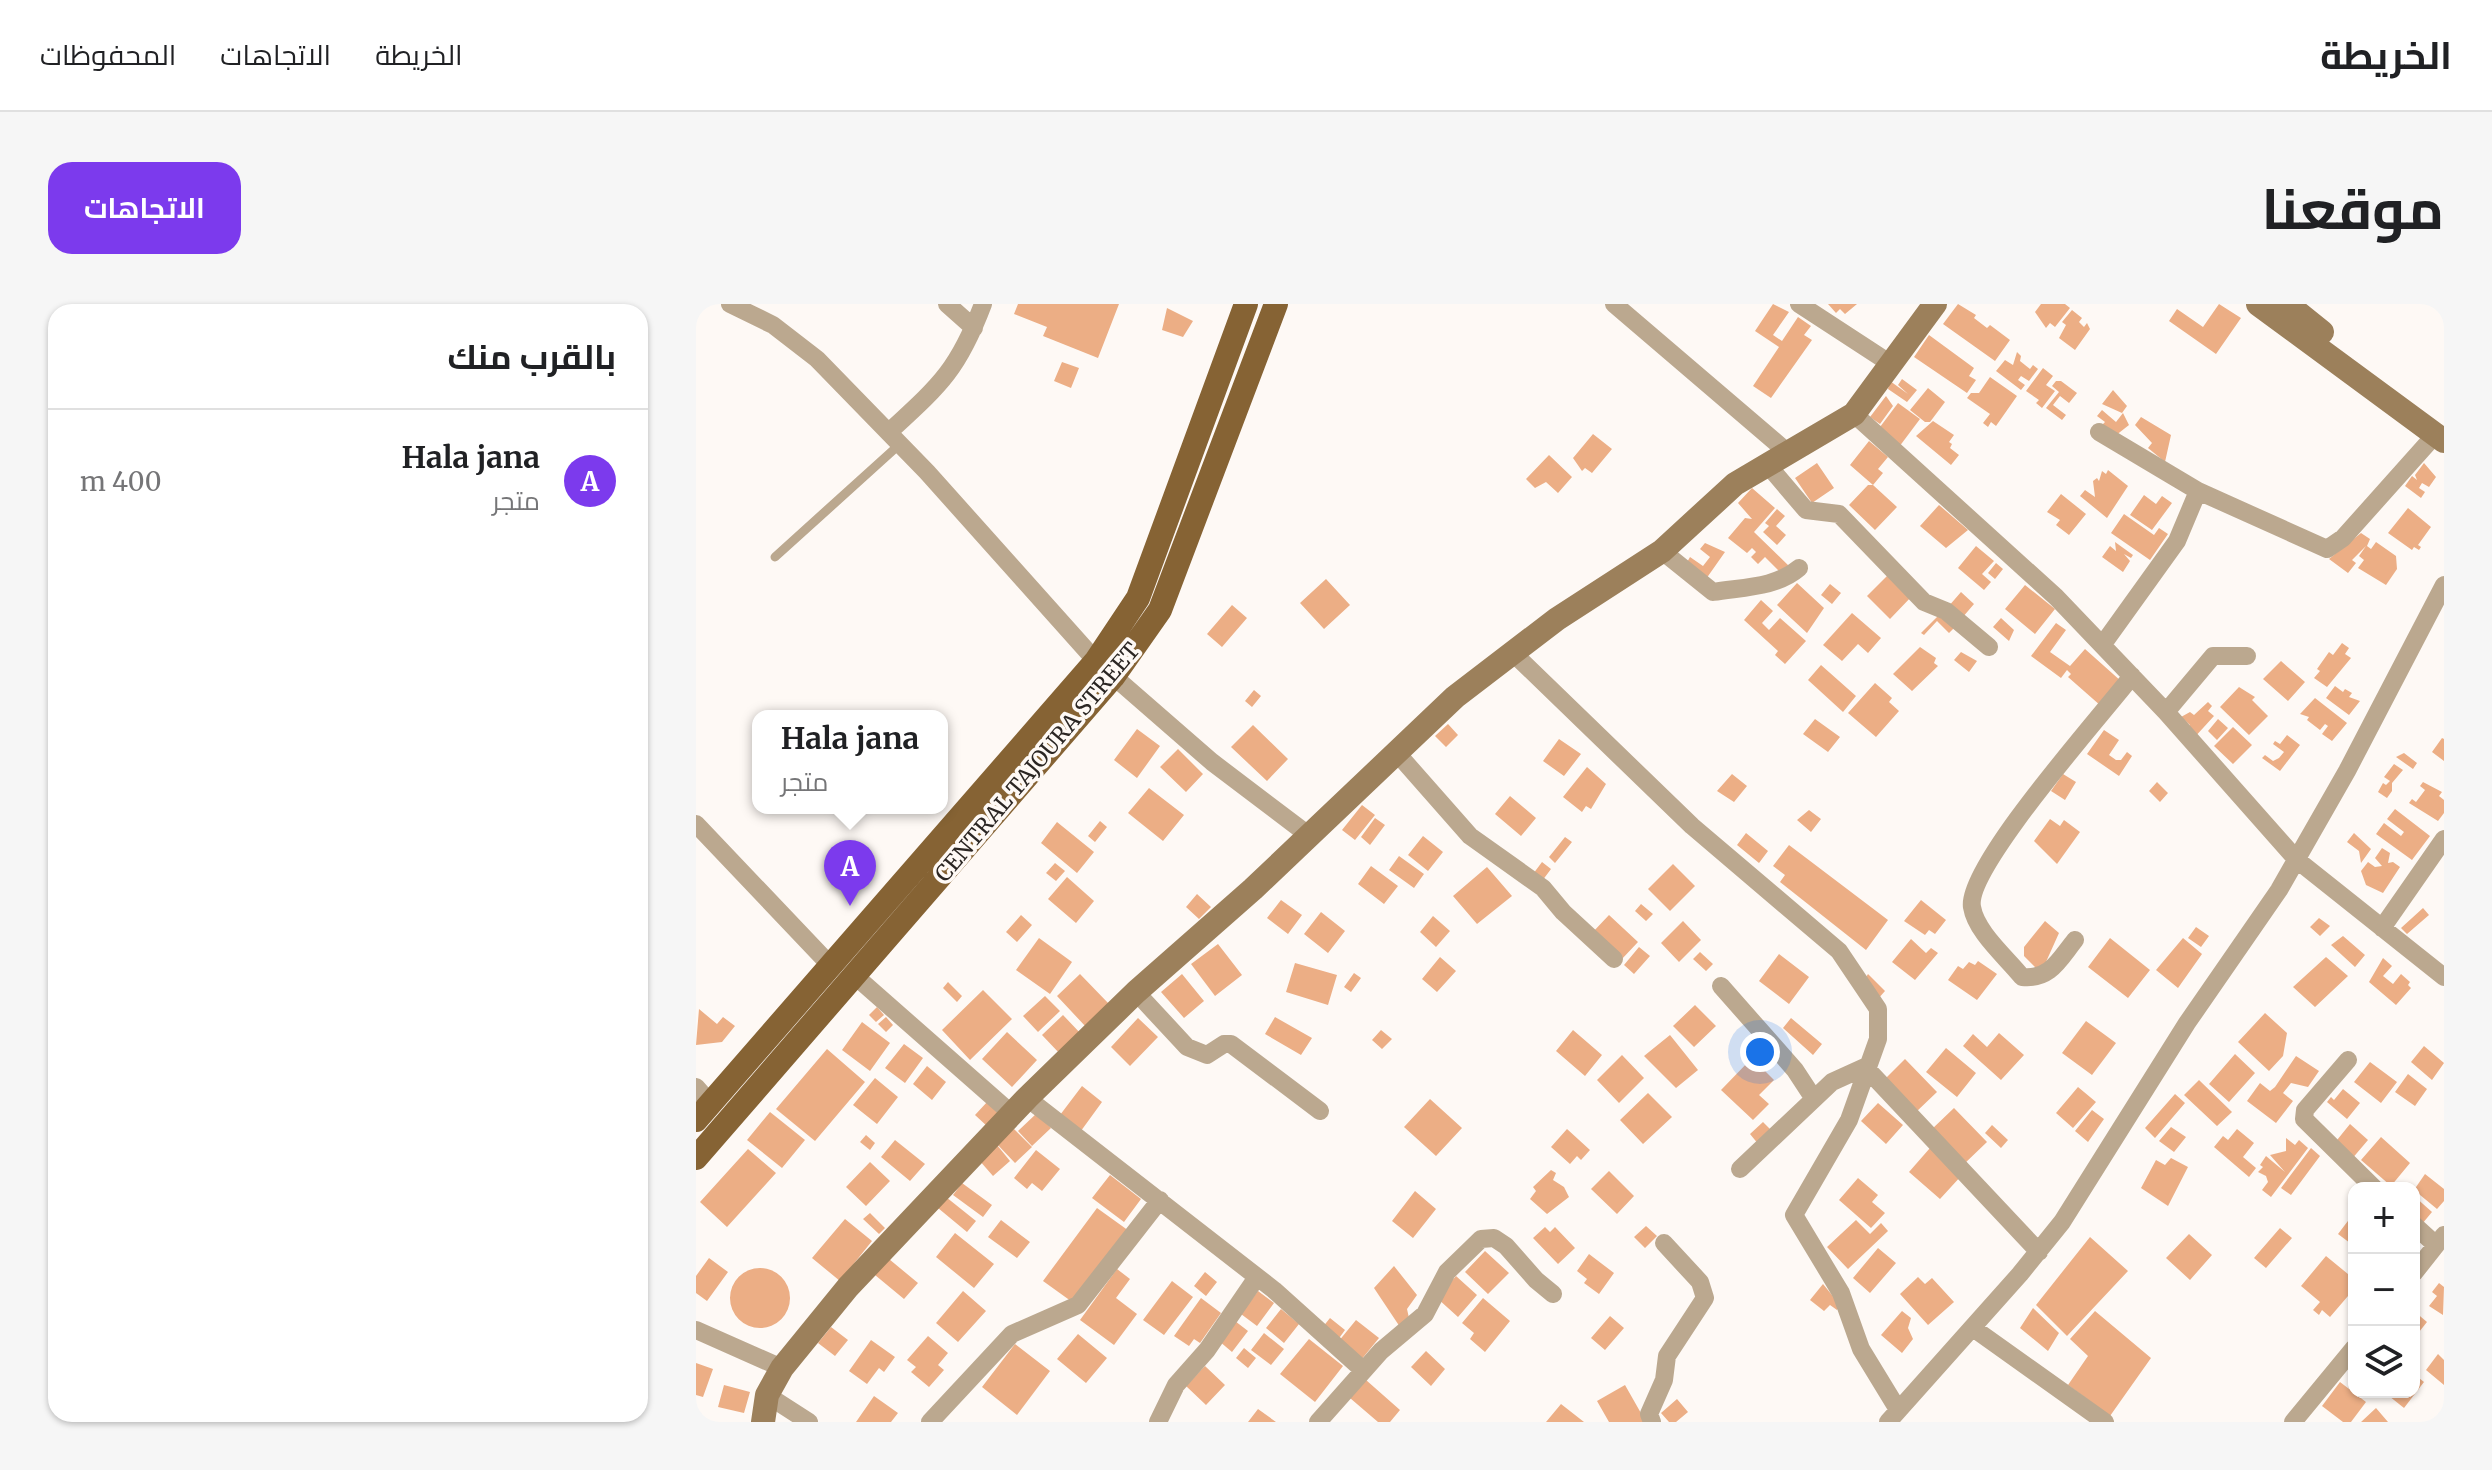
<!DOCTYPE html>
<html lang="ar">
<meta charset="utf-8">
<style>
:root{--surface:#fff;--page:#f6f6f6;--text:#202124;--muted:#757577;--line:#e0e0e0;--accent:#7c3aed}
body{margin:0;font-family:Merriweather,Cairo,serif;background:var(--page);color:var(--text);direction:rtl}
.controls{position:absolute;right:24px;bottom:24px;display:grid;overflow:hidden;border-radius:16px;box-shadow:0 2px 6px #0004}
.controls button{width:72px;height:72px;display:grid;place-items:center;padding:0;border:0;border-bottom:2px solid var(--line);background:var(--surface);color:var(--text);font:40px sans-serif}
.you{position:absolute;left:1064px;top:748px;width:28px;height:28px;margin:-20px;border:6px solid #fff;border-radius:50%;background:#1a73e8;box-shadow:0 0 0 12px #1a73e833}
.badge{display:grid;place-items:center;width:52px;height:52px;border-radius:50%;background:var(--accent);color:#fff;font-size:26px;font-weight:700}
.pin{position:absolute;translate:-50% -66px;filter:drop-shadow(0 2px 4px #0008)}
.pin::after{content:'';position:absolute;top:42px;width:28px;height:24px;background:inherit;clip-path:polygon(0 0,100% 0,50% 100%)}
.popup{position:absolute;left:56px;top:406px;width:196px;height:104px;box-sizing:border-box;display:grid;place-content:center;border-radius:16px;background:var(--surface);filter:drop-shadow(0 2px 6px #0005);font-size:26px;white-space:nowrap;color:var(--muted)}
.popup b{font-size:30px;color:var(--text)}
.popup::after{content:'';position:absolute;left:50%;top:100%;margin-left:-16px;border:16px solid transparent;border-top-color:var(--surface)}
.list{margin:0;padding:0;list-style:none}
h2{display:flex;justify-content:space-between;align-items:center;height:104px;margin:0;padding:0 32px;font-size:34px}
h2 small{font-size:26px;font-weight:400;color:var(--muted)}
.list li{display:grid;grid-template-columns:52px 1fr auto;gap:24px;align-items:center;box-sizing:border-box;height:144px;padding:0 32px;border-top:2px solid var(--line)}
.list b{display:block;font-size:30px;white-space:nowrap}
.list p{margin:0;font-size:26px;white-space:nowrap;color:var(--muted)}
.list em{font-size:26px;font-style:normal;color:var(--muted)}
.icon{flex:none;width:44px;height:44px;fill:none;stroke:currentColor;stroke-width:2;stroke-linecap:round;stroke-linejoin:round}
.map{position:relative;flex:none;width:1748px;height:1118px;overflow:hidden;direction:ltr;border-radius:24px}
header{display:flex;align-items:center;gap:48px;box-sizing:border-box;height:112px;padding:0 40px;background:var(--surface);border-bottom:2px solid var(--line)}
header strong{font-size:38px}
nav{display:flex;gap:44px;margin-inline-start:auto;font-size:28px}
.intro{display:flex;align-items:center;justify-content:space-between;box-sizing:border-box;height:192px;padding:0 48px}
h1{margin:0;font-size:56px}
.button{padding:20px 36px;border-radius:24px;background:var(--accent);color:#fff;font-size:28px;font-weight:700}
main{display:flex;gap:48px;padding:0 48px}
aside{flex:1;background:var(--surface);border-radius:24px;box-shadow:0 2px 6px #0004}
.map>svg:first-child{display:block}
.building{fill:#ecae85}
.lines{fill:none;stroke-linecap:round;stroke-linejoin:round}
.lane{stroke:#bba88f;stroke-width:9}
.street{stroke:#bba88f;stroke-width:18}
.secondary{stroke:#9c805b;stroke-width:24}
.primary{stroke:#866334;stroke-width:24}
.labels{text-anchor:middle;dominant-baseline:central;stroke-width:7;stroke-linejoin:round;paint-order:stroke}
.street-label{font-size:22px;fill:#2b2623;stroke:#fef9f5}
</style>
<header>
<strong>الخريطة</strong>
<nav><a>الخريطة</a><a>الاتجاهات</a><a>المحفوظات</a></nav>
</header>
<div class="intro"><h1>موقعنا</h1><a class="button">الاتجاهات</a></div>
<main>
<div class="map">
<svg width="1748" height="1118" viewBox="0 0 1748 1118">
<rect width="100%" height="100%" fill="#fef9f5"/>
<path class="building" d="M322 0H423L402 54 347 32 351 23 318 10Z
M1077 0 1093 8 1077 31 1086 37 1102 13 1115 22 1108 31 1116 36 1075 94 1057 82 1083 43 1059 27Z
M1132 0H1161L1149 10 1144 5 1140 9Z
M1262 0 1280 11 1278 14 1291 24 1294 21 1314 36 1299 57 1247 20Z
M1345 0H1369L1374 4 1359 23 1354 19 1350 24 1339 8Z
M1523 0 1545 14 1520 50 1473 17 1481 5 1507 23Z
M471 4 497 17 487 33 466 26Z
M1376 6 1386 14 1383 18 1388 23 1391 19 1394 25 1379 46 1363 34 1370 21 1366 18Z
M1233 31 1278 64 1273 72 1280 76 1271 89 1218 53Z
M1321 48 1325 52 1324 57 1334 65 1337 61 1342 65 1333 77 1325 72 1322 76 1329 81 1325 86 1300 67 1309 56 1317 61Z
M366 58 383 64 375 84 358 77Z
M1347 64 1357 72 1350 81 1359 87 1346 104 1340 99 1343 96 1330 87Z
M1294 73 1321 92 1300 122 1295 118 1292 123 1287 119 1294 110 1271 94 1275 89H1283Z
M1206 75 1221 86 1211 98 1192 85 1194 77 1212 90 1202 81Z
M1360 77H1365L1381 89 1373 99 1364 92 1357 101 1370 111 1366 116 1350 104 1363 88 1356 82Z
M1232 84 1249 98 1234 118H1229L1214 106Z
M1417 86 1431 102 1426 109 1406 100Z
M1190 92 1197 102 1184 120 1174 113Z
M1202 99 1224 115 1203 143 1181 127Z
M1406 106 1420 118 1427 109 1433 121 1419 132 1406 121 1409 118 1401 112Z
M1445 113 1475 131 1469 158 1452 144 1456 139 1439 121Z
M1237 117 1258 131 1253 138 1256 140 1254 144 1263 151 1255 161 1220 132Z
M897 130 916 145 896 169 889 164 886 167 877 154Z
M1173 137 1192 153 1182 165 1187 169 1177 181 1154 161Z
M853 151 876 173 862 189 850 178 839 184 830 175Z
M1121 159 1138 184 1116 199 1099 174Z
M1728 159 1740 173 1733 183 1726 179 1723 184 1729 188 1725 194 1709 182 1716 172 1721 176 1719 171Z
M1412 166 1432 182 1411 214 1384 192 1389 186 1399 193 1397 177 1401 174 1403 177 1406 167 1410 170Z
M1172 181H1177L1201 203 1179 226 1153 201Z
M1056 184 1079 204 1058 228 1095 264 1088 272 1069 253 1062 260 1055 253 1060 248 1056 244 1051 249 1032 234 1049 214 1056 215 1042 199Z
M1365 190 1390 210 1373 231 1360 221 1364 216 1351 208Z
M1448 191 1460 200 1466 192 1476 199 1456 226 1434 211Z
M1243 201 1272 226 1250 244 1224 222Z
M1712 204 1735 223 1722 241 1725 243 1723 246 1718 243 1716 246 1692 229Z
M1081 205 1089 212 1080 222 1090 231 1081 241 1067 228 1073 222 1069 219Z
M1428 210 1458 231 1463 224 1472 230 1454 256 1415 229Z
M1665 229 1674 235 1671 242 1675 245 1680 238 1700 252 1701 265 1690 281 1662 264 1668 256 1663 252 1670 242 1656 256 1660 259 1652 269 1633 255Z
M1419 238 1437 251 1435 254 1428 250 1434 257 1427 268 1406 253 1414 242 1420 247Z
M1009 239 1029 248 1010 275 990 260 994 253 1007 262 1014 253 1004 245Z
M1280 242 1298 257 1286 270 1295 278 1288 286 1262 264Z
M1300 259 1307 265 1299 275 1292 269Z
M1194 269 1217 291 1194 315 1171 292Z
M630 275 654 301 628 325 604 299Z
M1101 279 1128 304 1111 329 1081 301Z
M1134 280 1145 289 1136 300 1125 291Z
M1329 281 1359 305 1339 330 1309 305Z
M1265 288 1278 300 1266 314 1252 303Z
M1065 296 1077 307 1066 319 1073 326 1084 314 1110 337 1089 360 1079 351 1082 347 1048 316Z
M536 301 551 314 526 343 511 330Z
M1156 309 1185 334 1172 349 1162 340 1146 357 1127 341Z
M1243 311 1260 322 1253 329 1241 317 1228 331 1225 329Z
M1305 314 1318 326 1313 337 1297 323Z
M1360 319 1370 326 1354 348 1374 362 1389 345 1426 378 1405 402 1372 373 1375 370 1371 366 1365 374 1335 352Z
M1646 339 1653 344 1649 350 1655 354 1631 383 1618 374 1624 367 1621 365 1633 348 1637 351Z
M1224 343 1240 354 1238 359 1242 362 1216 387 1197 370Z
M1265 348 1281 357 1273 368 1258 356Z
M1585 357 1609 378 1592 397 1567 375Z
M1125 361 1160 392 1147 408 1112 376Z
M1179 379 1196 394 1193 398 1203 407 1180 433 1152 409Z
M1639 382 1647 388 1649 385 1656 389 1653 393 1664 397 1653 411 1630 394Z
M1543 383 1559 393 1556 396 1572 412 1553 431 1524 403Z
M558 386 565 392 556 403 549 397Z
M1619 394 1651 419 1636 437 1626 430 1632 422 1629 420 1624 426 1611 416 1613 413 1604 410Z
M1512 398 1516 402 1512 407 1518 412 1497 435 1488 427 1494 421 1485 413 1494 408 1498 411Z
M1119 415 1144 433 1132 448 1107 430Z
M1522 415 1532 424 1521 436 1512 427Z
M752 420 762 431 750 443 739 432Z
M557 421 592 455 571 477 535 443Z
M1537 423 1556 441 1537 460 1518 442Z
M441 425 464 442 441 474 418 456Z
M1408 426 1423 436 1413 451 1420 456H1425L1431 448 1436 452 1423 472 1391 450Z
M1591 431 1604 441 1584 467 1566 454 1569 451 1577 457 1583 454 1588 448 1577 440 1579 437 1584 440Z
M1746 434 1748 435V457L1736 448Z
M863 435 885 450 868 472 847 457Z
M482 445 507 470 490 488 464 463Z
M1708 449 1721 459 1717 465 1700 453Z
M1698 460 1707 466 1696 479V487L1691 494 1682 488 1687 479 1690 481 1694 477 1688 473Z
M891 463 910 480 895 505 890 502 886 508 867 493Z
M1036 470 1051 482 1038 498 1021 487Z
M1367 470 1380 478 1369 496 1355 487Z
M1461 478 1472 489 1464 498 1453 487Z
M1727 478 1746 488 1743 492 1748 496V509L1742 517 1713 499 1716 495 1720 498 1729 486 1724 482Z
M453 484 488 511 467 537 432 509Z
M814 492 840 514 825 532 799 510Z
M666 501 679 511 659 536 646 526Z
M1699 505 1734 532 1716 556 1680 530 1688 519 1705 532 1708 528 1691 515Z
M1113 506 1125 515 1115 528 1101 516Z
M679 514 689 521 674 541 665 533Z
M1354 515 1364 522 1368 516 1384 528 1361 560 1338 537Z
M404 517 411 523 399 538 392 532Z
M361 518 398 548 381 569 345 539Z
M1050 529 1072 547 1063 559 1041 541Z
M1658 529 1675 545 1665 559 1663 547 1651 538Z
M727 532 747 548 732 567 712 551Z
M869 533 876 538 859 559 853 553Z
M1093 541 1192 616 1170 646 1084 578 1089 571 1077 562Z
M1686 544 1694 549 1692 559 1697 558 1704 563 1687 589 1670 581 1665 567 1672 558 1679 563 1686 562 1679 554Z
M703 552 728 570 718 584 693 566Z
M846 558 855 565 846 577 837 570Z
M359 559 369 567 360 577 350 569Z
M977 560 999 582 974 607 952 585Z
M675 562 702 582 688 600 662 580Z
M791 563 816 592 781 620 757 592Z
M371 573 398 597 380 619 352 595Z
M501 590 515 603 503 615 490 603Z
M585 596 606 611 592 630 571 614Z
M1225 596 1250 616 1239 630 1233 626 1229 631 1208 617Z
M945 600 957 610 950 617 939 607Z
M1727 604 1733 611 1711 630 1705 624Z
M625 608 649 627 632 649 608 630Z
M325 611 336 621 321 638 310 628Z
M913 611 942 638 925 656 896 629Z
M737 612 754 627 740 643 724 628Z
M1623 614 1634 622 1624 632 1614 623Z
M987 617 1005 636 983 658 965 639Z
M1349 617 1363 629 1345 669 1328 652V643Z
M1500 623 1513 632 1505 643 1492 634Z
M1647 632 1669 651 1659 663 1635 641Z
M343 634 376 658 354 690 320 666Z
M1414 634 1454 666 1432 694 1392 663Z
M1487 634 1506 650 1482 684 1460 666Z
M1215 635 1230 649 1235 644 1242 649 1219 676 1196 658Z
M522 640 546 671 519 692 495 660Z
M943 643 954 652 938 670 928 661Z
M1004 648 1017 660 1010 667 997 655Z
M1083 650 1113 673 1093 700 1063 677Z
M744 653 760 667 741 688 726 675Z
M1630 653 1652 672 1619 703 1597 683Z
M1687 654 1696 662 1687 672 1697 680 1705 670 1714 678 1712 681 1715 684 1700 701 1673 678Z
M1282 657 1301 670 1281 696 1252 676 1262 662 1267 665 1273 658 1279 661Z
M599 659 641 671 632 701 590 688Z
M658 669 665 674 655 688 648 683Z
M384 670 413 700 390 723 361 692Z
M486 670 508 697 488 714 465 688Z
M1172 670 1189 687 1181 696 1167 678Z
M252 678 266 692 261 698 247 684Z
M287 686 316 715 274 756 246 726Z
M349 692 364 707 342 728 327 712Z
M999 701 1020 722 998 743 977 722Z
M181 703 188 711 180 718 173 711Z
M3 705 21 720 27 713 39 722 26 738 0 741Z
M1569 709 1591 729 1587 752 1573 767 1542 738Z
M367 711 386 731 365 751 346 731Z
M190 713 197 721 190 728 182 720Z
M579 713 616 734 605 751 569 730Z
M442 714 462 733 434 762 415 743Z
M1095 714 1126 740 1117 751 1087 724Z
M1390 717 1420 739 1396 771 1366 749Z
M166 718 194 739 174 767 146 746Z
M685 726 696 735 686 745 676 736Z
M877 726 906 751 889 772 860 747Z
M311 728 341 756 316 783 286 755Z
M1303 729 1328 751 1305 776 1267 742 1277 730 1291 743Z
M974 731 1002 766 980 784 948 752Z
M208 740 227 754 209 779 189 764Z
M1728 742 1748 759 1736 776 1715 758Z
M1250 744 1280 769 1261 793 1230 768Z
M131 745 169 778 119 837 80 805Z
M1539 750 1559 769 1533 798 1513 780Z
M926 751 948 774 923 799 901 776Z
M1600 752 1623 767 1612 783 1595 779 1587 789 1597 797 1580 819 1551 797 1564 779 1574 787 1579 783Z
M1056 754 1078 776 1063 791 1073 800 1057 816 1025 786Z
M1209 755 1241 788 1219 809 1188 776Z
M1674 758 1701 778 1685 799 1658 778Z
M231 762 250 778 236 796 217 780Z
M1712 770 1731 785 1719 802 1699 788Z
M179 774 202 793 181 820 157 801Z
M1503 776 1536 808 1521 822 1488 791Z
M386 782 406 798 382 831 361 815Z
M1382 783 1400 798 1377 824 1360 809Z
M1647 785 1664 799 1651 815 1631 798 1635 793 1638 796Z
M952 789 976 813 947 840 924 816Z
M1479 790 1489 799 1459 834 1449 824Z
M734 795 766 824 740 852 708 823Z
M292 797 305 808 292 823 279 811Z
M1182 799 1207 821 1190 840 1165 817Z
M1258 804 1291 838 1267 861 1235 826Z
M1396 806 1408 815 1392 838 1379 827Z
M74 808 109 836 86 864 51 836Z
M341 809 355 824 336 842 322 827Z
M1067 818 1077 828 1063 841 1054 830Z
M1654 820 1672 836 1655 856 1637 841Z
M1296 821 1312 836 1305 844 1289 829Z
M1475 823 1490 833 1478 848 1463 837Z
M318 825 336 843 319 859 300 839Z
M871 825 894 846 885 856 881 852 874 860 855 843Z
M1541 825 1558 839 1547 853 1560 864 1553 873 1518 843 1527 832 1532 836Z
M170 831 179 839 174 846 164 838Z
M1685 833 1714 859 1695 882 1665 856Z
M1590 834 1599 841 1603 836 1612 844 1575 893 1566 886 1572 878 1570 872 1562 868 1567 863 1564 861 1570 852 1589 868 1574 851 1590 847Z
M199 836 229 860 214 877 185 853Z
M301 841 314 857 297 872 283 856Z
M1234 844 1266 871 1244 895 1213 868Z
M1615 844 1624 852 1595 891 1585 884Z
M52 845 80 869 31 923 4 898Z
M340 846 364 865 346 887 336 879 331 885 318 874Z
M1475 854 1492 863 1472 902 1445 884 1460 856 1469 861Z
M174 858 194 877 170 902 150 883Z
M855 866 860 869 857 876 868 883 873 893 851 910 834 895 840 887 837 883Z
M913 867 938 892 921 910 895 885Z
M1729 870 1748 885V897L1741 905 1718 886Z
M414 871 445 895 428 918 396 894Z
M1162 874 1182 891 1176 898 1189 909 1175 924 1143 896Z
M266 879 296 901 287 913 257 891Z
M719 887 740 905 717 934 696 917Z
M1718 892 1736 908 1726 920 1718 913Z
M250 893 280 917 271 928 242 904Z
M401 904 433 927 379 1000 347 977Z
M174 909 189 924 183 930 167 915Z
M1658 909V942L1642 930Z
M149 915 176 937 144 977 116 954Z
M305 916 334 938 321 954 292 933Z
M1160 916 1174 930 1185 919 1192 927 1152 965 1131 943Z
M950 922 961 932 949 944 938 933Z
M849 923 854 928 859 923 879 944 862 960 837 934Z
M1584 924 1596 934 1570 964 1558 954Z
M259 929 298 960 278 984 240 953Z
M1493 930 1516 951 1494 976 1470 954Z
M1394 933 1432 967 1371 1032 1340 1001Z
M1182 944 1200 959 1174 989 1157 974Z
M789 947 813 969 792 990 769 968Z
M893 950 918 969 903 990 888 979 891 975 881 967Z
M1630 952 1658 975V985L1634 1013 1626 1006 1623 1011 1617 1006 1624 998 1605 982Z
M13 954 32 968 11 997 0 989V972Z
M193 955 222 979 208 995 179 971Z
M698 962 721 991 711 1005 713 1014 704 1023 678 984Z
M34 994a30 30 0 1 1 60 0a30 30 0 1 1-60 0Z
M421 965 434 975 420 994 441 1010 418 1041 384 1016Z
M509 968 521 978 510 992 498 982Z
M760 972 781 991 762 1013 741 994Z
M1222 973 1229 980 1236 974 1258 998 1232 1021 1204 990Z
M476 977 497 993 468 1031 447 1016Z
M1743 979 1748 983 1747 1011 1733 1002 1741 992 1736 988Z
M1127 980 1144 1001 1141 1006 1134 1001 1128 1007 1114 996Z
M267 987 290 1007 262 1038 240 1019Z
M562 987 578 999 561 1022 545 1010Z
M505 994 525 1009 504 1039 498 1035 493 1042 478 1032Z
M787 994 814 1017 789 1048 774 1035 778 1029 766 1019Z
M1337 1004 1363 1029 1352 1047 1324 1024Z
M585 1005 603 1020 588 1039 570 1024Z
M1206 1007 1215 1014 1212 1024 1217 1035 1206 1049 1185 1031Z
M1399 1007 1455 1054 1414 1112 1372 1081 1392 1052 1374 1035Z
M1718 1007 1731 1018 1723 1028 1718 1024Z
M914 1012 928 1024 909 1046 895 1034Z
M634 1014 649 1026 641 1037 626 1024Z
M660 1016 683 1034 665 1056 642 1038Z
M539 1017 552 1027 536 1048 523 1037Z
M135 1023 152 1036 139 1052 122 1039Z
M568 1029 588 1045 575 1061 555 1046Z
M382 1030 411 1054 390 1079 361 1055Z
M232 1032 252 1049 242 1061 248 1066 233 1083 215 1068 220 1063 211 1056Z
M613 1035 647 1062 619 1098 584 1070Z
M175 1036 199 1053 188 1068 183 1064 171 1080 153 1067Z
M319 1040 354 1067 321 1111 286 1083Z
M548 1044 560 1054 552 1064 540 1054Z
M730 1047 749 1065 735 1082 715 1063Z
M1742 1050 1748 1056V1081L1730 1066Z
M0 1059 17 1065 7 1093 0 1091Z
M509 1062 529 1081 510 1101 490 1082Z
M1718 1070 1728 1078 1708 1104 1688 1088H1718Z
M670 1076 704 1106 694 1118H682L654 1094Z
M1644 1078 1670 1098 1655 1118H1647L1626 1102Z
M28 1081 54 1088 48 1109 22 1103Z
M929 1081 950 1118H913L901 1097Z
M178 1092 202 1109 195 1118H160Z
M981 1095 992 1108 980 1118H973L965 1109Z
M865 1100 888 1118H850Z
M1680 1104 1692 1118H1665Z
M562 1105 580 1118H552Z"/>
<g class="lines">
<path class="lane" d="M79 253 204 140"/>
<path class="street" d="M34 0 77 21 121 55 231 168 400 357 516 458 611 530
M251 0 278 24
M918 0 1090 147
M1103 0 1195 60
M1158 110 1360 293 1470 408 1601 556 1748 673
M193 128C244 81 262 66 287 0
M1403 128 1502 187 1631 245 1647 234 1739 131
M1070 159 1110 206 1143 210 1228 298 1250 307 1293 343
M966 247 1017 288C1046 283 1080 284 1103 264
M1407 340 1481 237 1502 187
M816 348 996 522 1143 647 1182 705V735L1153 816 1098 911 1145 989 1165 1045 1201 1104
M1470 408 1517 352H1551
M700 448 774 532 847 584 867 608 918 655
M0 520 135 662
M1686 624 1748 535
M1379 636C1363 656 1354 676 1326 673 1310 653 1280 628 1276 603 1269 564 1406 411 1436 372
M158 671 316 810
M1025 682 1099 766 1118 795
M440 688 491 743 511 751 528 740H535L624 807
M1652 756 1609 806 1608 815 1678 884
M1169 763 1343 948
M0 783 14 799
M331 794 578 986 667 1066
M1044 865 1136 778 1169 763
M1718 921 1740 941
M1718 969 1748 931
M1277 1024 1409 1118
M0 1026 86 1064
M71 1091 113 1118
M234 1118 316 1030 382 1001 464 896
M462 1118 480 1081 511 1046 561 973
M622 1118 685 1047 729 1010 751 968 785 935 798 934 810 942 840 976 857 990
M956 1118 953 1110 968 1076 971 1052 1009 994 1004 978 968 939
M1192 1118 1324 970 1366 918 1491 719 1583 586 1651 467 1748 281
M1597 1118 1658 1044"/>
<path class="secondary" d="M1562 0 1748 137
M1591 0 1626 28
M67 1118 71 1091 86 1064 152 983 331 794 440 688 557 585 759 393 861 315 966 247 1039 180 1158 110 1239 0"/>
<path class="primary" d="M0 816 400 357 442 294 550 0
M0 854 417 373 464 306 580 0"/>
</g>
<g class="labels">
<g class="street-label">
<text transform="translate(341 458) rotate(-50)">CENTRAL TAJOURA STREET</text>
</g>
</g>
</svg>
<div class="controls">
<button>+</button>
<button>−</button>
<button><svg class="icon" aria-label="layers" viewBox="0 0 24 24"><path d="M12 4l9 5-9 5-9-5zM3 14l9 5 9-5"/></svg></button>
</div>
<div class="you"></div>
<div class="pin badge" style="left:154px;top:602px">A</div>
<div class="popup"><b>Hala jana</b>متجر</div>
</div>
<aside>
<h2>بالقرب منك<small></small></h2>
<ul class="list">
<li><span class="badge">A</span><div><b>Hala jana</b><p>متجر</p></div><em>400 m</em></li>
</ul>
</aside>
</main>
